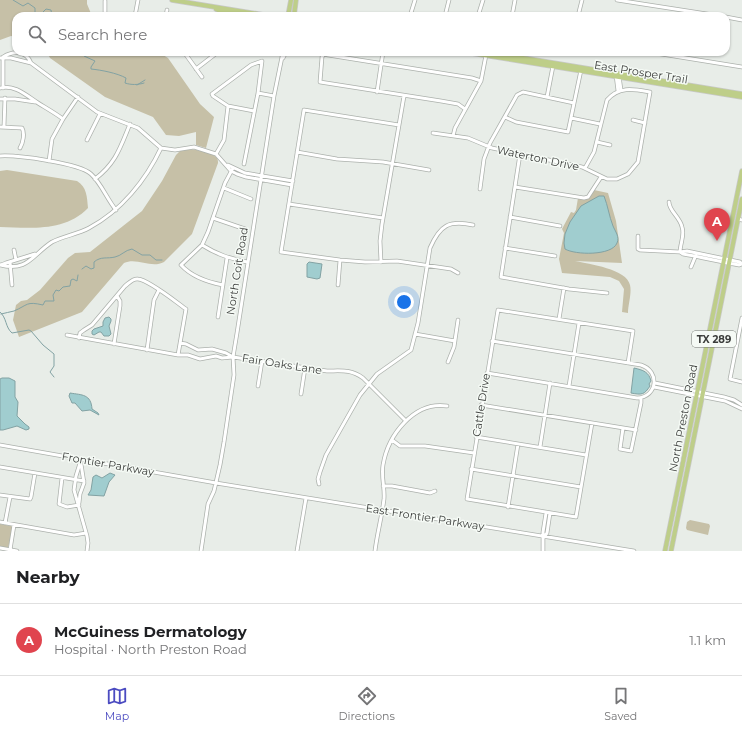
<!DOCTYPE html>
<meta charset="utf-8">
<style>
:root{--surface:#fff;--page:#f6f6f6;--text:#202124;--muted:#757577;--line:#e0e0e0;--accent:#4b4bc1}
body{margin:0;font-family:Montserrat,sans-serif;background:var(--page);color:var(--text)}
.you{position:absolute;left:404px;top:302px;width:14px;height:14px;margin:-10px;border:3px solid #fff;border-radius:50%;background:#1a73e8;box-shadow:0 0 0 6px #1a73e833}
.badge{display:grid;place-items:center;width:26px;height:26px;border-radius:50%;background:var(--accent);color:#fff;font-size:13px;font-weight:700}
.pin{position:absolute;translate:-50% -33px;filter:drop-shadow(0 1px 2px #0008)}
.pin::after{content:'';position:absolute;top:21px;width:14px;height:12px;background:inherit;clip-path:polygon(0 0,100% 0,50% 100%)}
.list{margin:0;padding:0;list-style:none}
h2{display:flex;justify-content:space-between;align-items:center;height:52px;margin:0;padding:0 16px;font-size:17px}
h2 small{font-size:13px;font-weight:400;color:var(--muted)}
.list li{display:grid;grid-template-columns:26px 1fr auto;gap:12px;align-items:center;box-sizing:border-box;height:72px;padding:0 16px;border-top:1px solid var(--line)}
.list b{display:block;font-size:15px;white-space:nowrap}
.list p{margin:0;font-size:13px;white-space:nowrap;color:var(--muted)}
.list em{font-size:13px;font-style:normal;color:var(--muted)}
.icon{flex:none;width:22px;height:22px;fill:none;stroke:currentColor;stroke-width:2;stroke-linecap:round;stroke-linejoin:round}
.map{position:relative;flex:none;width:742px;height:551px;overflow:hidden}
.search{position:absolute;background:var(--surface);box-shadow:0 1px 3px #0004;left:12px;right:12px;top:12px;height:44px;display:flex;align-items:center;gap:10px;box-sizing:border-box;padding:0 14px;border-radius:12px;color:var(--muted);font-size:15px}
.sheet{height:124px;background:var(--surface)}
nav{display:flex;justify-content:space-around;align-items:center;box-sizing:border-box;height:56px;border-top:1px solid var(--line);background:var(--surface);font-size:11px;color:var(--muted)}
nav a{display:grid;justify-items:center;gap:2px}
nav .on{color:var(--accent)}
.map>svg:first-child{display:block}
.green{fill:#c6c0a7}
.water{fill:#a0cdcf;stroke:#82a2a3}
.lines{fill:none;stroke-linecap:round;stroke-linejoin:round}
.stream{stroke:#82a2a3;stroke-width:1}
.minor-casing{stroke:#acb1ac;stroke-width:4.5}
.major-casing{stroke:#c8c9c8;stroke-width:5.5}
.minor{stroke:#fff;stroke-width:3}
.major{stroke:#bece89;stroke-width:4}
.labels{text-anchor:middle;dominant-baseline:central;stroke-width:3;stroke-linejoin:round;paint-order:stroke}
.shield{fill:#f5faf5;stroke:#737673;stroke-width:1}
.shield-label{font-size:10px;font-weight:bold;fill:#3b3d3b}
.street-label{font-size:11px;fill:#3b3d3b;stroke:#f5faf5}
</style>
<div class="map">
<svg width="742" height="551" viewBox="0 0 742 551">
<rect width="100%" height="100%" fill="#e8ede8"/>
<path class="green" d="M0 0H87V4L92 16H16V37L11 36 0 40Z
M47 52H149L163 55 168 58 200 104 214 117 206 148 196 145V132L179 136 166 135 153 117 105 97 50 58Z
M187 149C194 149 211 152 216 157 218 159 218 161 218 163L192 234 164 262C151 269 137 257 124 263L82 312 19 337 13 320 16 305 21 301 27 300 40 290 68 258 75 253 90 252 142 211 162 181 176 155 180 151Z
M7 170 77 181C87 187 87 197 88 208 65 232 30 228 0 227V171Z
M594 190 608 193 616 221 622 263 575 261C589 264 627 269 630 285 632 293 628 305 628 313L622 312 624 289 619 281 610 277 562 273 559 259 564 233 562 229 571 212 574 213 576 210 578 198 588 199Z
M690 520 709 524 710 526 708 535 687 530 686 528 687 522Z
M0 524 11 526 13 527 8 548 0 547Z"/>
<path class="water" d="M599 196H604C608 206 609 216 613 226 615 231 620 237 617 243 612 256 575 255 565 249L564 243 565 234 570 222 581 206Z
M309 262 322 264 320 278 317 279 307 277V264Z
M109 317 111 319V321L109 326 111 334 109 336H104L101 332H99L94 335 92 334V331L94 329 103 326V322L105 318Z
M634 368C643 370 649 372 651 381L649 384 650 386C644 395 642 395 631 393Z
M2 378H9L15 381V397L18 402 17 416 25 424 29 427V429L26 430 17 426 3 430H0V379Z
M70 393C82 395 91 394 92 409L98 413 99 415 90 410 82 411 75 403H72L69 396Z
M110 473 115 475 109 482 104 496 88 495 91 490 93 477 96 475 102 478Z"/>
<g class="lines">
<path class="stream" d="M13 0 23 6 28 3 35 8V13L37 15 42 13 46 9 51 10 52 16
M61 52 65 53 64 52
M74 52 78 55 82 52
M84 52 83 55 84 56 95 61 91 67V69C101 70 117 73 126 78L125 83C131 85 138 85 144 83
M137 85 145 80
M82 269 86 266 91 269 94 268V262C101 256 107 259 115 257 121 256 125 250 132 249L142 255H150L156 260H162
M0 312C7 318 5 327 12 333L29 330 31 331 43 345 54 354V366L50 372 54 377
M1 314C5 313 10 312 14 311 28 305 26 301 43 305L45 301H54L53 295 56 290 59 291 63 287 70 286 71 280 73 279 77 281 78 275"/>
<defs>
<path id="minor" d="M617 0 720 16
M105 16V1
M135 16 138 0
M166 16 167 10
M410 16 415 0
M445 16 449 0
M478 16 483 0
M512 16 515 0
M578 16 582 0
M726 17 742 20
M184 52 202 77
M649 52 742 67
M3 57C12 51 26 50 31 63
M3 57V88
M0 58H11L31 63 97 112 138 128 161 148 175 150 194 147 216 154 231 171 237 174 246 177 292 185
M283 58 286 52
M196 69 218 52
M616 75 618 91
M619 76 621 90
M0 88C15 84 27 96 38 103 46 108 55 113 63 119
M377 92 383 52
M547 97 553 66
M0 99H15L35 102
M465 109 458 104 441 101 320 82 322 57 324 54 328 55 472 78 481 81
M254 111 228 106 213 96 212 94 251 65 262 61 258 93
M505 117 516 122 568 132 581 70
M571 118 600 124
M633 120 645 123
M399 125 304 110 281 252 340 260 365 262 397 261 451 269 458 273
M4 126 5 98
M0 127 22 128C25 133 23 143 20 148
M433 133 468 138 492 148 582 167 607 179H617L628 174 638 162 650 92C633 89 619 86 607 100L594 152 585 168
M453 136 455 128 481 81 486 55
M87 140 100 114
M597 142 610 145
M297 152 337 159 383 162 429 170
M216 154 224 140 228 106
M520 154 501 277 569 289 607 293
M0 156C17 155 79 163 91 174 101 183 107 199 116 210
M49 161 52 139 63 119 78 97
M244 164 258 93 274 96
M228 165 245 173 293 181
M95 179C116 163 120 148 130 124
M515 187 584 198 588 197 601 177
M224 188 251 199
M480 189 484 159 490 143 517 95 523 92 574 103
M669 202C669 211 680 217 682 227 685 235 680 244 680 252
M289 204 383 218
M510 217 560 226
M213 218 245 229
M738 219 742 220
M638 236V249L640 250 680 252 687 251 740 262 742 264
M202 245C218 255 229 258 247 262
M505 248 555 256
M14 250 16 260
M680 252 683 254C702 257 720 262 739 265L742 264
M10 262 12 285
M381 262 380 241 382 224 404 96
M0 265C28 272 32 255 52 242 64 236 78 234 89 228 121 211 146 180 161 148
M1 265 6 263 35 254
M691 267 696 255
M223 285C207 282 192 277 181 265L202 245 208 232 225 183 233 168
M338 285 340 260
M218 317 227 258
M742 318 730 379 742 382
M559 319 564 288
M415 334 455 341
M67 335 178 355H188L200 359 216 356 222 358 233 357 327 371C341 371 351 369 363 378L406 421
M79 338 80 333 84 330 92 325 125 286C129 283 133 278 138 279 149 280 176 302 186 309L178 355
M180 343 186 344 198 350 212 349 226 353 233 357
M114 344 120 306V301L117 296
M147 350 154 300 159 290
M448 362 454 347 458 320
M487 373 637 398C658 397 660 371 641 365L492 341
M655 383 724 397 734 400 742 405
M258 386 262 361
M569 386 579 323
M654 387 725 401 742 409
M301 394 305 368
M481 405 636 430
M592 423 576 517 467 499 498 310 633 331 628 363
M623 428 620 449 631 451 641 403V398
M476 437 586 455
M392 440 400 446H425L474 453
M0 445 216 483 634 551
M540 447 550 383
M81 460 76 476 74 490 87 536 88 543 87 551
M0 467 84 481
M471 469 581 487
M62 478 59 504 67 507 79 505
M319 484 318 479 320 472 326 455 360 395 377 374 411 350 418 323 430 248C440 225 449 220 473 225
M383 486H392L430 493 435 491
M0 495 30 499 31 497 35 473
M79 503 80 494 84 483 81 464
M508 507 518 444
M0 522 74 535 86 533
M5 523 10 497
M544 537 547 533 550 513
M0 548 17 551
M10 550 14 525
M201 551 208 504 214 491 220 465 224 442 234 375 233 357 237 333 274 96 283 52
M297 551 306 498
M375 551C377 534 382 516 384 499 385 488 381 477 383 465 388 435 414 401 447 406
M543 551V532L546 513"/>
<path id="major" d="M172 0 270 16
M216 9 222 12 247 16
M288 16 291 0
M294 16 296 0
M465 52 742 97
M487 52 742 94
M665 551 742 171
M671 551 742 199"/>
</defs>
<use href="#minor" class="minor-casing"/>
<use href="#major" class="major-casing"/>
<use href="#minor" class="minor"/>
<use href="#major" class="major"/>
</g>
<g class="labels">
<rect class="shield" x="692" y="331" width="44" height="16" rx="3"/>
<g class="shield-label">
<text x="714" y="339">TX 289</text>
</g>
<g class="street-label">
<text transform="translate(641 72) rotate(9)">East Prosper Trail</text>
<text transform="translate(538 158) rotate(12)">Waterton Drive</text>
<text transform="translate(237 271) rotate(-81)">North Coit Road</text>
<text transform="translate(282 364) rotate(9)">Fair Oaks Lane</text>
<text transform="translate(481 405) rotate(-81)">Cattle Drive</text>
<text transform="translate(683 418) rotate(-79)">North Preston Road</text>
<text transform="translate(108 464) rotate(10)">Frontier Parkway</text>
<text transform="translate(425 517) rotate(9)">East Frontier Parkway</text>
</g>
</g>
</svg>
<div class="you"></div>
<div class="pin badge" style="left:717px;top:241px;background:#e0444e">A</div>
<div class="search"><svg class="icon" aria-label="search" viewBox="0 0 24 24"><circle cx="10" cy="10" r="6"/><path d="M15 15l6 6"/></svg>Search here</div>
</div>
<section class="sheet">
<h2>Nearby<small></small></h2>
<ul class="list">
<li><span class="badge" style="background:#e0444e">A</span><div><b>McGuiness Dermatology</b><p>Hospital · North Preston Road</p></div><em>1.1 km</em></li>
</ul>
</section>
<nav>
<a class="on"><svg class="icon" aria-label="map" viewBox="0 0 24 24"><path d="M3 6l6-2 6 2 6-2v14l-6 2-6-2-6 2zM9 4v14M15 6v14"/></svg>Map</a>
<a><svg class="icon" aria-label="directions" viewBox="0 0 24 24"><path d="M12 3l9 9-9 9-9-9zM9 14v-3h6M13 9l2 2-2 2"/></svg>Directions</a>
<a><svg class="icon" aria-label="saved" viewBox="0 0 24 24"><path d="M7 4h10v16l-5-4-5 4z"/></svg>Saved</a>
</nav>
